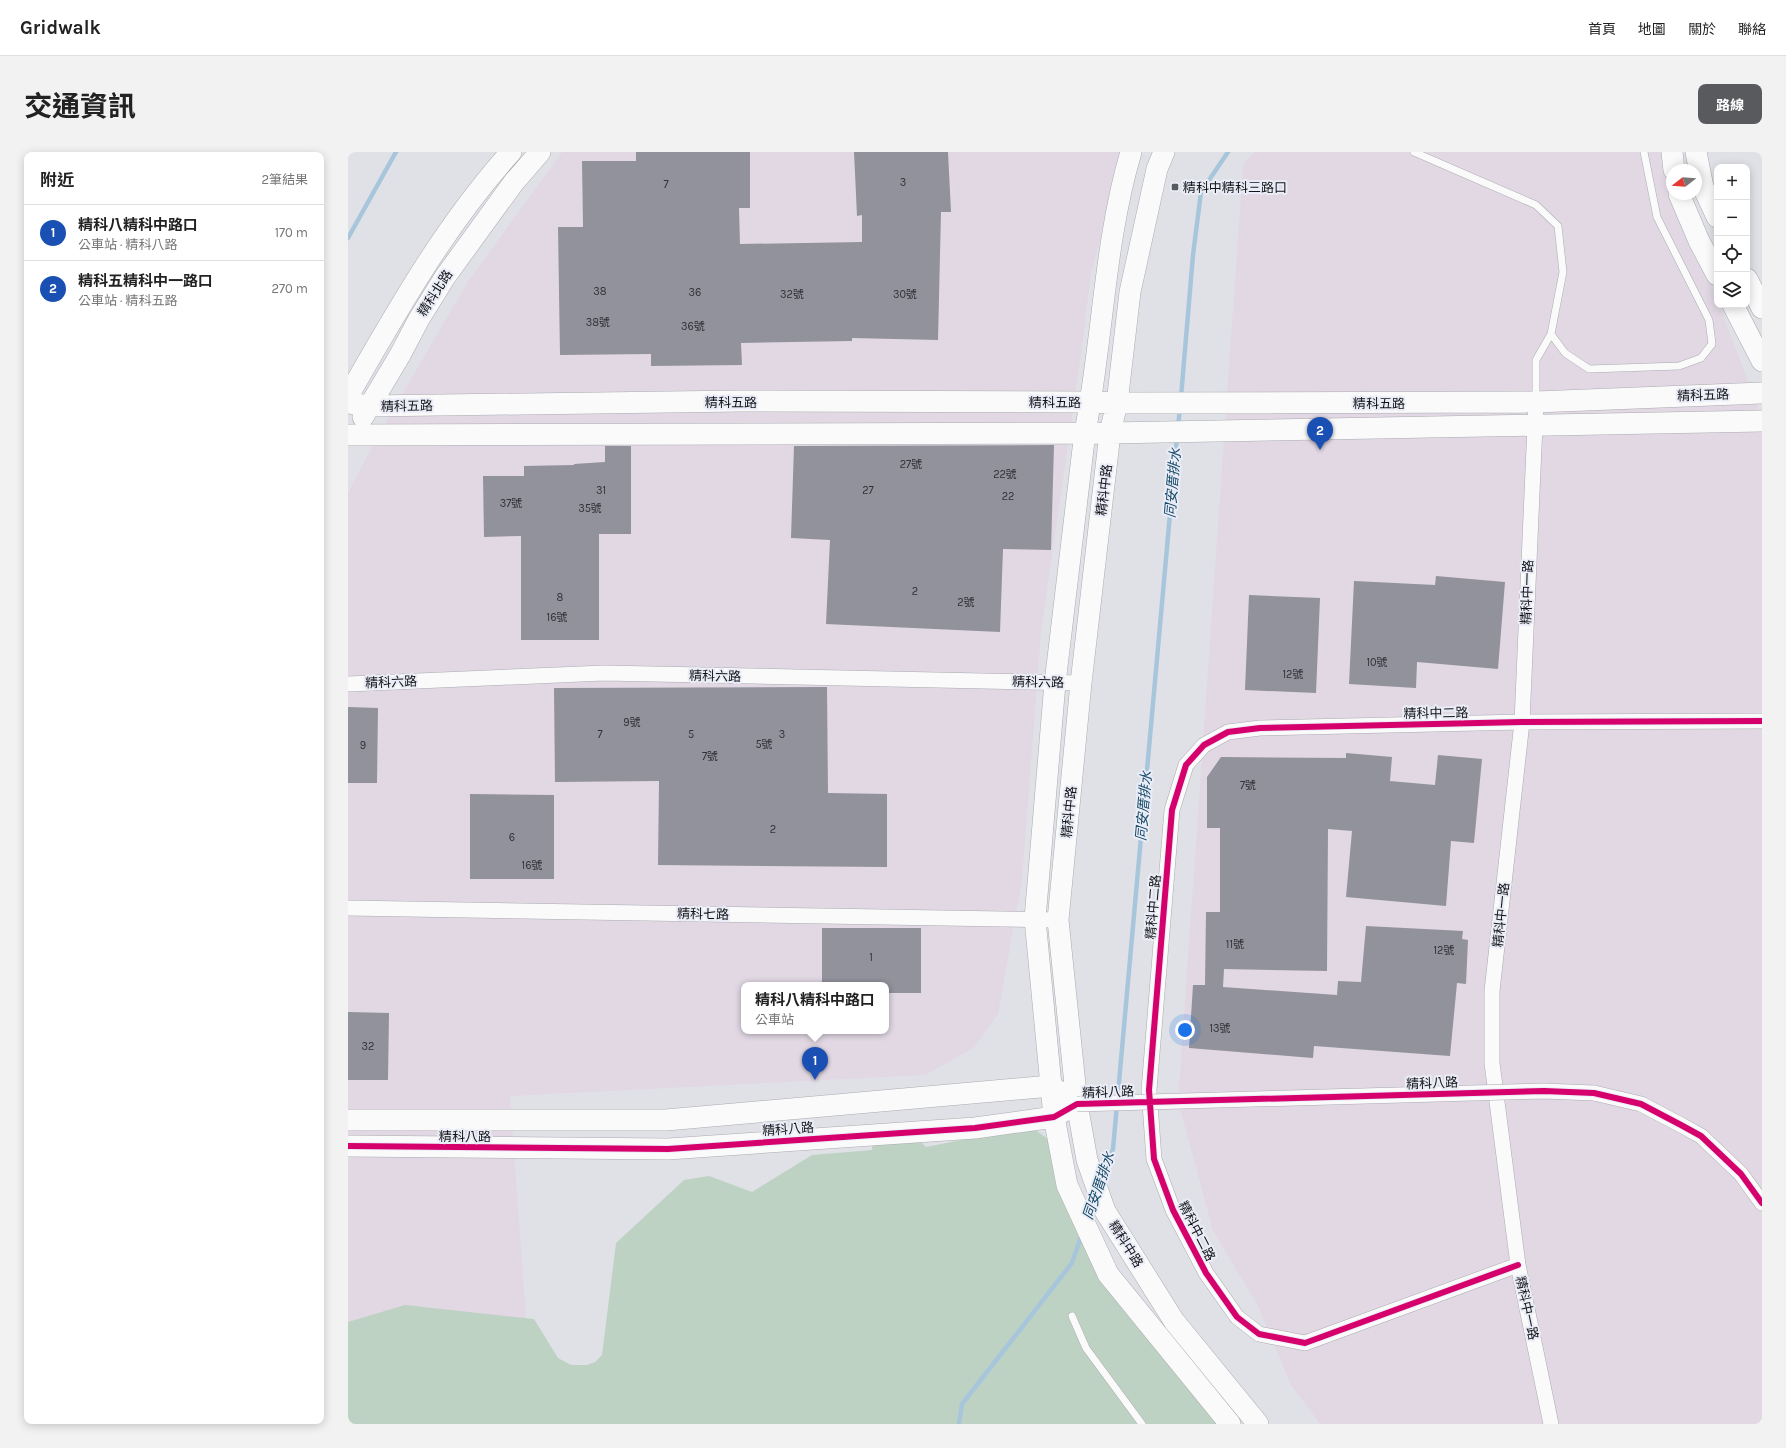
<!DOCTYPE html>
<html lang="zh-TW">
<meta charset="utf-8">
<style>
:root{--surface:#fff;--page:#f2f2f2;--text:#222;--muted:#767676;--line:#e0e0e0;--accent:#595a5e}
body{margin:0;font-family:Karla,"Noto Sans TC",sans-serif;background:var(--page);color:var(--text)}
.controls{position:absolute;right:12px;top:12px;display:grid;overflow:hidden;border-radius:8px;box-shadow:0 2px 10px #0003}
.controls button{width:36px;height:36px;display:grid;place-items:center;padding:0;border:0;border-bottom:1px solid var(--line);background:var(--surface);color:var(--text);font:20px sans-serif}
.compass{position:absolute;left:1318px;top:12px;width:36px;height:36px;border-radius:50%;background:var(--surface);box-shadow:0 2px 10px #0003;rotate:253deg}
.you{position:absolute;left:837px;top:878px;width:14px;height:14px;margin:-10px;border:3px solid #fff;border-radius:50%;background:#1a73e8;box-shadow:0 0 0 6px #1a73e833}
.badge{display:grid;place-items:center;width:26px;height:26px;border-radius:50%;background:var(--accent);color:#fff;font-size:13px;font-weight:700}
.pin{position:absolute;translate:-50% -33px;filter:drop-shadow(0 1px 2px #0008)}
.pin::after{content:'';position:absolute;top:21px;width:14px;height:12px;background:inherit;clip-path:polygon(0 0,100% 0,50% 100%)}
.popup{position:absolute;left:393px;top:830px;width:148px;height:52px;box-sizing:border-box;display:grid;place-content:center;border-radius:8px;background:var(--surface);filter:drop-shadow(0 1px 3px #0005);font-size:13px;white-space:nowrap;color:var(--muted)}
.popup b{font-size:15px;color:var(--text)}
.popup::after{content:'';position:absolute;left:50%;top:100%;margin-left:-8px;border:8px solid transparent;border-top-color:var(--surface)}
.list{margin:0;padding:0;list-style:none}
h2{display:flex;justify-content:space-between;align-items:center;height:52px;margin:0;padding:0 16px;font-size:17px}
h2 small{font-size:13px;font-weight:400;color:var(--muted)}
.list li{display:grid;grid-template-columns:26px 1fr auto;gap:12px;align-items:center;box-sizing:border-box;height:56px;padding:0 16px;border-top:1px solid var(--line)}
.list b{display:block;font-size:15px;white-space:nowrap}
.list p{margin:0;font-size:13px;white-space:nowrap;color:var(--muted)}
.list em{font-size:13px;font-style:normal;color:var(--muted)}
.icon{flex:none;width:22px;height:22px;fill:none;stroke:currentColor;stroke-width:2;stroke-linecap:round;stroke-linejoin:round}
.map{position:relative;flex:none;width:1414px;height:1272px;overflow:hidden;border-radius:8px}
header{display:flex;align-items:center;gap:24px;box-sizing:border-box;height:56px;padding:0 20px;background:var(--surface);border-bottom:1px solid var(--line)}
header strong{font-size:19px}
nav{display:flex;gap:22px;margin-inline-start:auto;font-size:14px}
.intro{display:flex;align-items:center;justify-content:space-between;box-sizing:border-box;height:96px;padding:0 24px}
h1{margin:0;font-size:28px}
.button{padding:10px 18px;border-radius:8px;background:var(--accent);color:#fff;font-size:14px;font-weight:700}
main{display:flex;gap:24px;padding:0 24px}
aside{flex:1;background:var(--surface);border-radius:8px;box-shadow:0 2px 10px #0003}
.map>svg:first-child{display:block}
.industrial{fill:#e1d8e4;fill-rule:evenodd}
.green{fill:#bdd2c3}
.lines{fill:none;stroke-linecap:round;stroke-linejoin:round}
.stream{stroke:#a8c6db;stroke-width:4.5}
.building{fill:#91929c}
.lane-casing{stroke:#aaabaf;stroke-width:8}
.street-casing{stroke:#aaabaf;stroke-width:16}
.secondary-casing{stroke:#aaabaf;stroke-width:22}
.lane{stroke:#fafafb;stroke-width:7}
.street{stroke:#fafafb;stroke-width:15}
.secondary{stroke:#fafafb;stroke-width:21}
.street-bridge-casing{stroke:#aaabaf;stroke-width:16;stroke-linecap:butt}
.street-bridge{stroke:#fafafb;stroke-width:15}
.cycleway-casing{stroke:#eaedf7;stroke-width:8}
.cycleway{stroke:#d6006c;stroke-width:6}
.poi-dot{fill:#595a5e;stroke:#eaedf7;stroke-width:1.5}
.labels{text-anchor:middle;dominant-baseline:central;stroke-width:4;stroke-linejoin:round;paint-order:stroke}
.number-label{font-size:11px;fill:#313237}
.poi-label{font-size:13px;fill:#111215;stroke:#eaedf7;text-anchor:start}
.street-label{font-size:13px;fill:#111215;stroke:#eaedf7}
.water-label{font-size:14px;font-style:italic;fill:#174a67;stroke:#eaedf7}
</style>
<header>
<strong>Gridwalk</strong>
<nav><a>首頁</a><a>地圖</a><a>關於</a><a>聯絡</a></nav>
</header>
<div class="intro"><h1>交通資訊</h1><a class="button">路線</a></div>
<main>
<aside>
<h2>附近<small>2筆結果</small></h2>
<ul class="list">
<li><span class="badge" style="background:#1a4fb4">1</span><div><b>精科八精科中路口</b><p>公車站 · 精科八路</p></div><em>170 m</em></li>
<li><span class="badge" style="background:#1a4fb4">2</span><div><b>精科五精科中一路口</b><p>公車站 · 精科五路</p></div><em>270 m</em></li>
</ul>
</aside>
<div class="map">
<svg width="1414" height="1272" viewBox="0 0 1414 1272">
<rect width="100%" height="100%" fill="#e0e1e7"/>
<path class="industrial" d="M214 0H778L743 121 733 203 693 480 674 728 650 862 626 896 577 923 162 944 180 1192 0 1170V341L28 287 119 131ZM396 833H538V879H396Z
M906 0H1314L1324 29V42H1329L1369 147V153H1371L1414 265V1272H972L943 1233 909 1152 865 1079 830 949 895 13Z"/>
<path class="green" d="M560 977 578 995 668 977 689 979 700 987 741 1083 879 1272H0V1170L57 1153 186 1167 210 1206 223 1213H239L247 1210 254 1203 268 1091 336 1028 361 1024 404 1040 464 1003 524 998 525 978Z"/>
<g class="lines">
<path class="stream" d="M0 86 48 0
M833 245 845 103 853 40 880 0
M830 275 832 256
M754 1028 765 997 829 284
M611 1272 614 1252 724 1111 734 1082"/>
</g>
<path class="building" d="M288 0H402V56H391L392 92 514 90V63L509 64 506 0H600L603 60H593L590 188 504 186V189L393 191 394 213 303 214V202L212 203 210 75H235L234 9H288Z
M706 293 703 398 655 397 652 480 478 472 482 388 443 386 446 294Z
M257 294H283V382H251V488H173V384L136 385 135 324H176V314L226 313V312L257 310Z
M1088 424 1157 430 1150 517 1069 510 1068 536 1001 532 1006 429 1087 433Z
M901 443 972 446 968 541 897 538Z
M479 535 480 641 539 642V715L310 713 311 629 207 630 206 536Z
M0 555 30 556 29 631H0Z
M998 601 1044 605 1042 629 1087 633 1090 603 1134 607 1126 691 1103 689 1098 754 998 745 1004 679 980 677 979 819 876 817 875 835 989 843 990 829 1013 830 1018 774 1115 779 1114 787 1120 788 1118 832 1109 831 1102 904 966 894 965 906 841 896 845 833H857L858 760H872V676H859V625L873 605 998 606Z
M122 642 206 643V727H122Z
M474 776H573V841H538V833H474Z
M0 860 41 861 40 928H0Z"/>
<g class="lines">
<defs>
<path id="lane" d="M1066 0 1188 53 1210 74 1215 120 1203 182 1188 208V249
M1203 182 1217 201 1241 217 1331 214 1353 206 1364 192 1361 168 1309 65 1296 0
M724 1164 738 1196 794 1272"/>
<path id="street" d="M1188 250 1174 570 1144 839V911L1170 1113 1203 1272
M0 532 256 521 733 531
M0 756 710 768
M1246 941 1293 952 1333 973 1353 984 1393 1022 1414 1051
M1170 1113 957 1191 911 1182 889 1165 858 1121 825 1058 806 1007 801 938 824 658 838 613 856 593 880 580 912 576 1174 570 1414 569"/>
<path id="secondary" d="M783 0C756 91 755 187 737 280L707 531 687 767 706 965 719 1033 760 1122 882 1272
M816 0 809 17 782 140 769 251 762 281 733 531 710 768 729 952 739 1008 757 1059 826 1169 910 1272
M1324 0 1326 18
M1348 0 1355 35 1369 65
M1331 42 1351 89 1369 123
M1399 127 1414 156
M1385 153 1414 209
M0 244C49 159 97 73 163 0
M0 251 21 254 392 249 743 250 769 251 1188 250 1414 241
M15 265 52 203 71 167 97 125 166 30 192 0
M0 283 762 281 1414 269
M0 968H318L703 934 714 941
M0 994 320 997 627 976 706 965 718 958"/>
</defs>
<use href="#lane" class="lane-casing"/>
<use href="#street" class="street-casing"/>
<use href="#secondary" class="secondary-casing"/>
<use href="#lane" class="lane"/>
<use href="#street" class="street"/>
<use href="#secondary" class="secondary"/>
<defs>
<path id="street-bridge" d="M729 952 1196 939 1246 941"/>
</defs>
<use href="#street-bridge" class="street-bridge-casing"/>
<use href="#street-bridge" class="street-bridge"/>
<defs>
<path id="cycleway" d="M0 994 320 997 627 976 706 965 729 952 1196 939 1246 941 1293 952 1333 973 1353 984 1393 1022 1414 1051
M1170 1113 957 1191 911 1182 889 1165 858 1121 825 1058 806 1007 801 938 824 658 838 613 856 593 880 580 912 576 1174 570 1414 569"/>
</defs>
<use href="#cycleway" class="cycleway-casing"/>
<use href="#cycleway" class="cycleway"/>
</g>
<rect class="poi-dot" x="823" y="31" width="8" height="8" rx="2"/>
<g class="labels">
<g class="number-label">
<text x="555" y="30">3</text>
<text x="318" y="32">7</text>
<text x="252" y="139">38</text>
<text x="347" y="140">36</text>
<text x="444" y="142">32號</text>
<text x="557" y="142">30號</text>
<text x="250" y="170">38號</text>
<text x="345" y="174">36號</text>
<text x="563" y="312">27號</text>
<text x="657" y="322">22號</text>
<text x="253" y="338">31</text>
<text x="520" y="338">27</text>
<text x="660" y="344">22</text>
<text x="163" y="351">37號</text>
<text x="242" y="356">35號</text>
<text x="567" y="439">2</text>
<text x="212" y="445">8</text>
<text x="618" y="450">2號</text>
<text x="209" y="465">16號</text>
<text x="1029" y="510">10號</text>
<text x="945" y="522">12號</text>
<text x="284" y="570">9號</text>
<text x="252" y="582">7</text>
<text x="343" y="582">5</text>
<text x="434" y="582">3</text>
<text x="416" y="592">5號</text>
<text x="15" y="593">9</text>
<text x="362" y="604">7號</text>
<text x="900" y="633">7號</text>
<text x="425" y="677">2</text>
<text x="164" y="685">6</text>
<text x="184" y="713">16號</text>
<text x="887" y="792">11號</text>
<text x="1096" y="798">12號</text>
<text x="523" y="805">1</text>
<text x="872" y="876">13號</text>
<text x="20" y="894">32</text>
</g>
<g class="poi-label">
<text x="835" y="35">精科中精科三路口</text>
</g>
<g class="street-label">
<text transform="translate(87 141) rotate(-57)">精科北路</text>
<text transform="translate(1355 243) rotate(-2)">精科五路</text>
<text x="383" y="250">精科五路</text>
<text x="707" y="250">精科五路</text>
<text x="1031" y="251">精科五路</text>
<text transform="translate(59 254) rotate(-1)">精科五路</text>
<text transform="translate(756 338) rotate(-83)">精科中路</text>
<text transform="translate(1179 440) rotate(-88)">精科中一路</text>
<text transform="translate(367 524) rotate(1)">精科六路</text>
<text transform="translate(43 530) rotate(-2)">精科六路</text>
<text transform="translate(690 530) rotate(1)">精科六路</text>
<text transform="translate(1088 561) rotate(-1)">精科中二路</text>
<text transform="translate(721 660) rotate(-84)">精科中路</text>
<text transform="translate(805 755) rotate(-85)">精科中二路</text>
<text transform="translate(355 762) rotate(1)">精科七路</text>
<text transform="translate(1153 763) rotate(-84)">精科中一路</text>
<text transform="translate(1084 931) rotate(-2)">精科八路</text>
<text transform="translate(760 940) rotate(-2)">精科八路</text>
<text transform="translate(440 977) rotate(-4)">精科八路</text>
<text x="117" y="984">精科八路</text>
<text transform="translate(849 1079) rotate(63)">精科中二路</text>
<text transform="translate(778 1092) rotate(58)">精科中路</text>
<text transform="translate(1179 1156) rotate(78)">精科中一路</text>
</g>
<g class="water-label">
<text transform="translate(825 331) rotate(-85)">同安厝排水</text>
<text transform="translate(796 654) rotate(-85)">同安厝排水</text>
<text transform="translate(751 1034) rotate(-71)">同安厝排水</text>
</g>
</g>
</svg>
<div class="controls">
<button>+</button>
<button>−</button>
<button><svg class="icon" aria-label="locate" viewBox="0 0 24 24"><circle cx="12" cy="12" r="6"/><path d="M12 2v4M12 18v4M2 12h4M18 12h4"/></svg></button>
<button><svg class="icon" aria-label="layers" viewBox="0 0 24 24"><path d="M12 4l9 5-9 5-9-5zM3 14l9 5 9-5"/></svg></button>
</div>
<svg class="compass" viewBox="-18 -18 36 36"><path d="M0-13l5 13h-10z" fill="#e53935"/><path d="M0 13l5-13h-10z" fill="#767676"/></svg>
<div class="you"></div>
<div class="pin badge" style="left:467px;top:928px;background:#1a4fb4">1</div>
<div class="popup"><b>精科八精科中路口</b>公車站</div>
<div class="pin badge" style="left:972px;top:298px;background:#1a4fb4">2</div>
</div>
</main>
